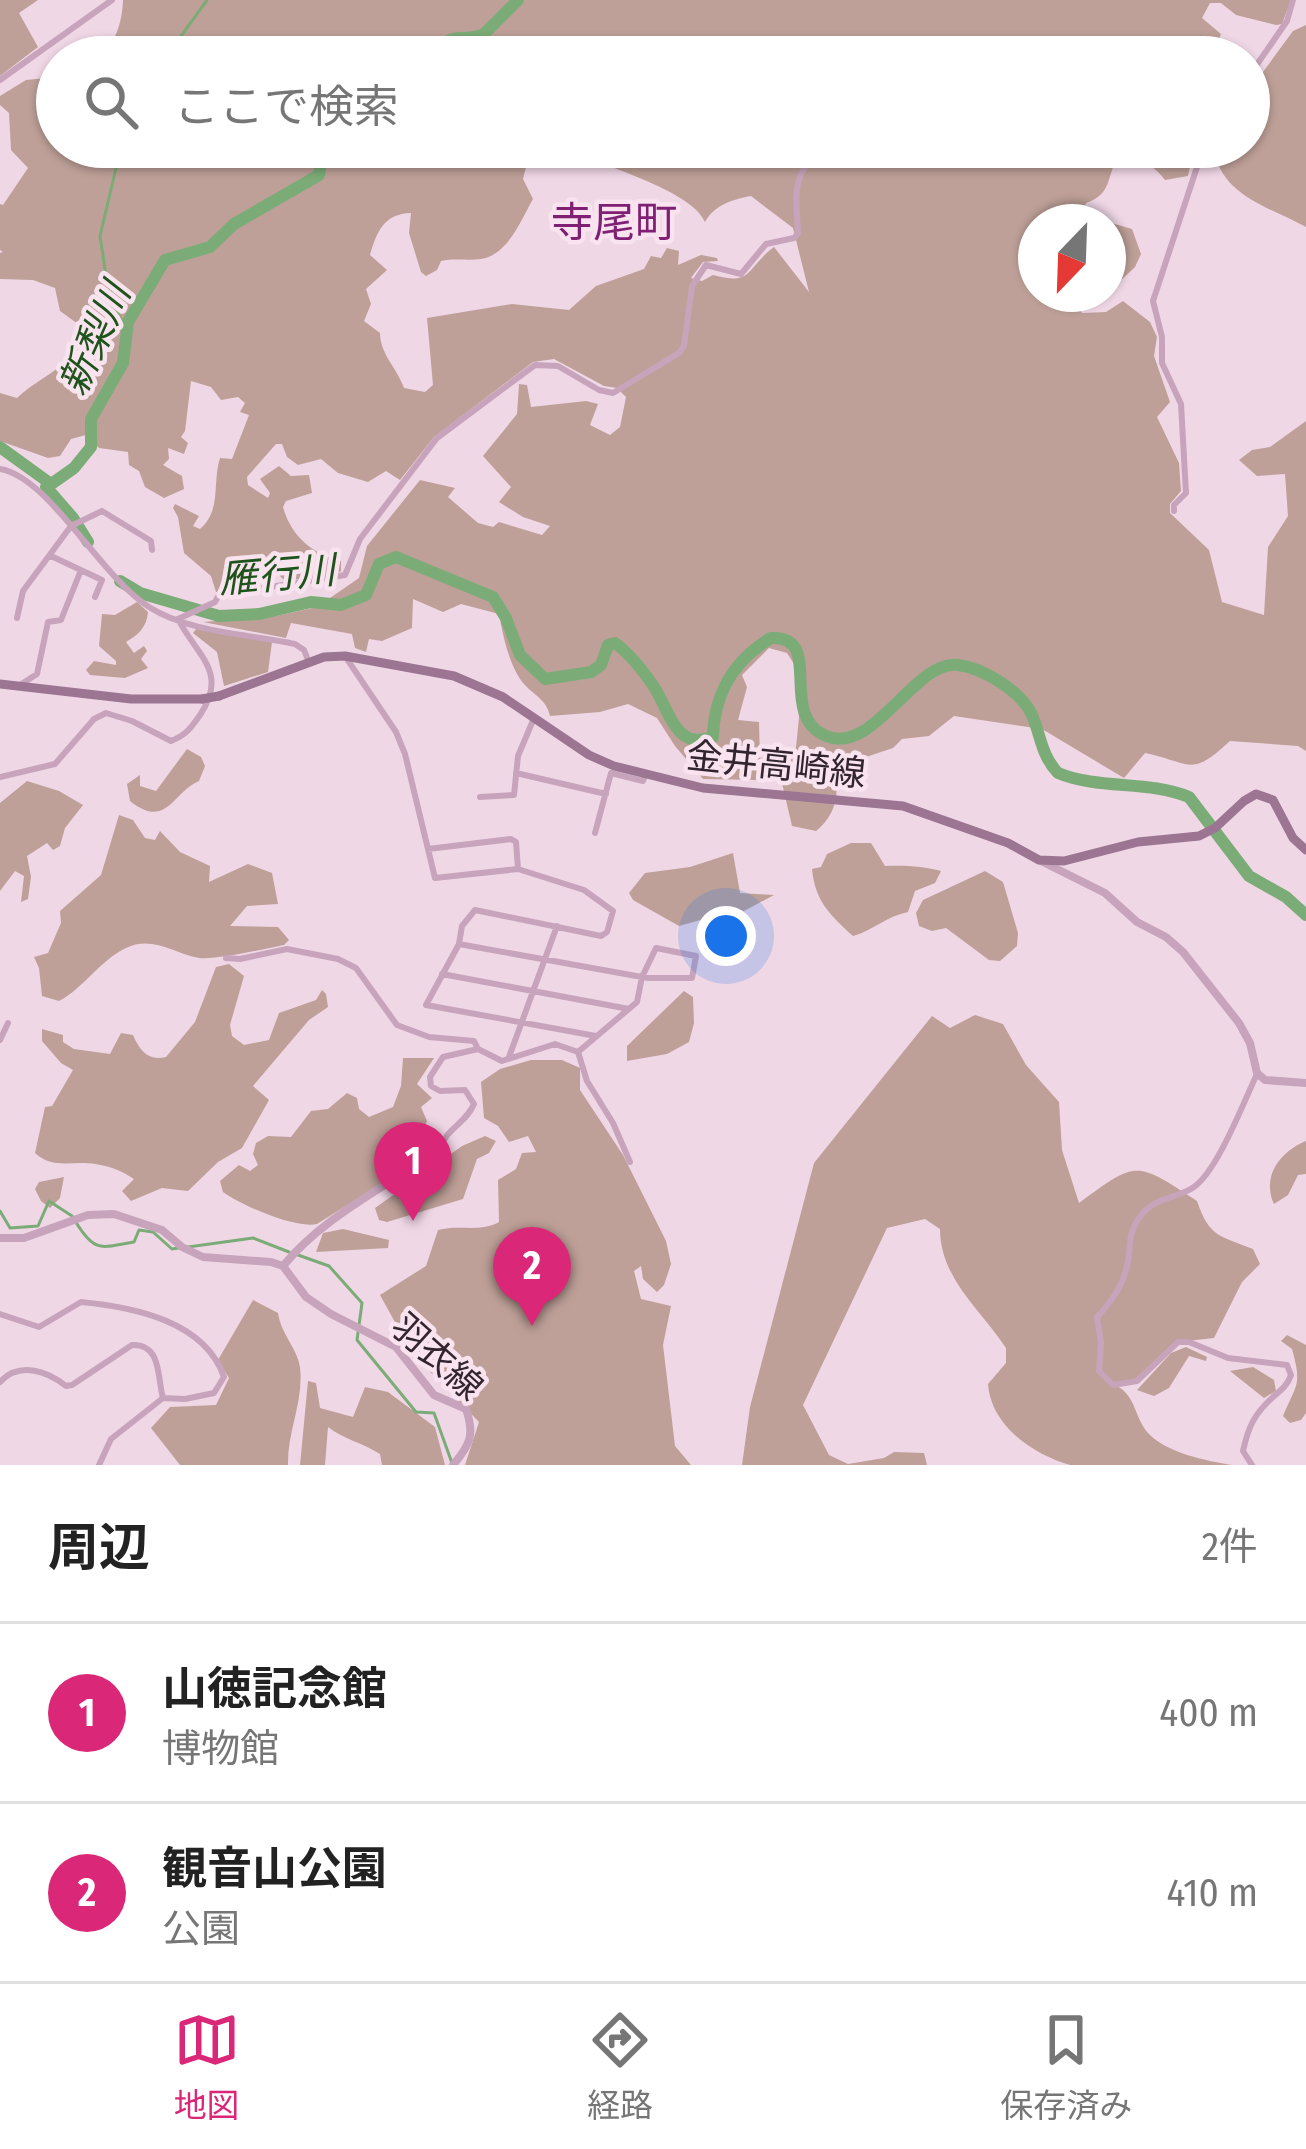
<!DOCTYPE html>
<html lang="ja">
<meta charset="utf-8">
<style>
:root{--surface:#fff;--page:#f2f2f2;--text:#222;--muted:#767676;--line:#e0e0e0;--accent:#db2777}
body{margin:0;font-family:"Fira Sans Condensed","Noto Sans JP",sans-serif;background:var(--page);color:var(--text)}
.compass{position:absolute;left:1018px;top:204px;width:108px;height:108px;border-radius:50%;background:var(--surface);box-shadow:0 3px 9px #0004;rotate:203deg}
.you{position:absolute;left:726px;top:936px;width:42px;height:42px;margin:-30px;border:9px solid #fff;border-radius:50%;background:#1a73e8;box-shadow:0 0 0 18px #1a73e833}
.badge{display:grid;place-items:center;width:78px;height:78px;border-radius:50%;background:var(--accent);color:#fff;font-size:39px;font-weight:700}
.pin{position:absolute;translate:-50% -99px;filter:drop-shadow(0 3px 6px #0008)}
.pin::after{content:'';position:absolute;top:63px;width:42px;height:36px;background:inherit;clip-path:polygon(0 0,100% 0,50% 100%)}
.list{margin:0;padding:0;list-style:none}
h2{display:flex;justify-content:space-between;align-items:center;height:156px;margin:0;padding:0 48px;font-size:51px}
h2 small{font-size:39px;font-weight:400;color:var(--muted)}
.list li{display:grid;grid-template-columns:78px 1fr auto;gap:36px;align-items:center;box-sizing:border-box;height:180px;padding:0 48px;border-top:3px solid var(--line)}
.list b{display:block;font-size:45px;white-space:nowrap}
.list p{margin:0;font-size:39px;white-space:nowrap;color:var(--muted)}
.list em{font-size:39px;font-style:normal;color:var(--muted)}
.icon{flex:none;width:66px;height:66px;fill:none;stroke:currentColor;stroke-width:2;stroke-linecap:round;stroke-linejoin:round}
.map{position:relative;flex:none;width:1306px;height:1465px;overflow:hidden}
.search{position:absolute;background:var(--surface);box-shadow:0 3px 9px #0004;left:36px;right:36px;top:36px;height:132px;display:flex;align-items:center;gap:30px;box-sizing:border-box;padding:0 42px;border-radius:66px;color:var(--muted);font-size:45px}
.sheet{height:516px;background:var(--surface)}
nav{display:flex;justify-content:space-around;align-items:center;box-sizing:border-box;height:168px;border-top:3px solid var(--line);background:var(--surface);font-size:33px;color:var(--muted)}
nav a{display:grid;justify-items:center;gap:6px}
nav .on{color:var(--accent)}
.map>svg:first-child{display:block}
.green{fill:#bea098}
.lines{fill:none;stroke-linecap:round;stroke-linejoin:round}
.stream{stroke:#7bac77;stroke-width:3}
.river{stroke:#7bac77;stroke-width:12}
.minor{stroke:#c7a4bb;stroke-width:6}
.tertiary{stroke:#c7a4bb;stroke-width:8}
.secondary{stroke:#9b7592;stroke-width:9}
.secondary-bridge{stroke:#9b7592;stroke-width:9}
.labels{text-anchor:middle;dominant-baseline:central;stroke-width:9;stroke-linejoin:round;paint-order:stroke}
.street-label{font-size:36px;fill:#332530;stroke:#f8e3ef}
.water-label{font-size:39px;font-style:italic;fill:#1f531c;stroke:#f8e3ef}
.quarter-label{font-size:42px;fill:#802074;stroke:#f8e3ef}
</style>
<div class="map">
<svg width="1306" height="1465" viewBox="0 0 1306 1465">
<rect width="100%" height="100%" fill="#f0d7e6"/>
<path class="green" d="M0 0H38L19 13 38 47 0 76Z
M123 0H1291L1282 24 1276 25 1236 15 1221 3H1210L1202 18 1221 34 1212 55 1207 57H96C116 45 122 23 123 0Z
M1306 25V227C1269 207 1219 195 1214 147H1249V91L1293 31Z
M57 77V147H531L523 179 533 199C521 220 508 255 481 259 468 261 455 258 441 261L437 270 426 276 421 272 409 233 411 213C384 214 377 231 370 255L387 270 366 289 371 304 364 321 380 333C380 354 397 368 404 388L425 392 433 385 427 318 512 304 569 310 596 286 644 269 651 256 661 258 667 248 679 251 678 265 701 255 717 258 718 261 703 262 691 278 702 281 713 275C753 286 745 269 774 247L809 292 793 228 751 196C734 199 714 205 705 222 691 189 599 166 566 147H1194L1188 176 1165 180C1150 161 1139 157 1115 162 1107 182 1109 195 1086 203L1081 212 1087 218 1103 222H1036V294H1070L1082 313 1106 312 1123 301 1150 322 1157 337 1154 356 1170 402 1157 417 1179 463 1181 491 1170 504V513L1209 550 1222 602 1264 615 1268 547 1288 516 1285 474 1257 476 1239 460 1252 450 1270 447 1306 421V751L1298 746 1230 741C1190 778 1192 763 1145 753L1124 778 1042 729 954 716 929 736 902 739 893 748 833 768C841 792 836 815 816 831L792 826 782 783 796 747 799 718 796 667 787 653 769 648 742 675 747 687 738 720 759 722 760 758 773 755 771 766 760 780 703 779 675 746 657 718 628 704 600 712 550 716C546 697 530 694 520 679 508 660 503 636 499 614L461 604 443 612 413 599 412 628 382 641 369 639 366 652 355 648 352 634 291 623 286 638 203 622 276 616 317 607 359 578 367 546 420 480 455 488 448 497 478 523 493 527 499 522 542 535 550 526 523 517 499 502 511 487 483 456 517 414 519 384 527 385 531 407 586 401 598 404 590 425 610 435 620 427 626 397 617 388 604 386 554 359 533 362 434 437 400 480 386 471 368 482 338 473 321 459 298 465 287 457 282 444H276L247 477 248 485 268 498 270 493 260 479 279 466 291 476 309 475 312 493 286 501 283 507C291 536 312 554 341 561V571L331 577 284 580 262 558 246 559 242 568 247 582 241 592H216L211 576 184 553 178 517 173 508 175 504 199 516 193 526 200 529C222 510 212 483 220 458L232 459 249 415 240 412 245 403 238 397 221 400 211 387 191 381 185 431 181 437 188 443 184 454 168 448 169 459 163 465 182 476 184 489 164 498 145 487 139 471 129 465 128 452 99 448 86 435 71 439 60 456 48 458 0 441V393L17 398C49 369 70 374 78 324L60 311 55 288 33 280 0 279V253L3 252 0 250V204L3 205 28 168 11 150 9 113 0 105V96L26 80Z
M1108 222 1132 229 1141 254 1135 267 1118 283 1108 279Z
M137 602 148 612C147 627 138 635 126 642L134 653 144 646 147 651 141 659 148 668 125 678 90 675 86 670 94 661 116 665V661L99 646 102 614 115 615Z
M197 628 272 642 268 672 224 686 217 652 193 633Z
M187 749 201 757 205 766 199 781C172 793 166 830 130 801L127 784 140 775V786L156 791Z
M27 781 59 791 83 805 65 828 60 846 53 850 47 843 27 856 31 877 28 899 21 902 24 876 15 871 0 891V803Z
M119 815 133 820 145 838 155 840 160 831 180 852 210 866 209 882 248 864 272 873 278 904 247 906 230 926 278 927 289 940 284 945C265 949 216 960 199 958 175 954 152 935 126 948 99 961 84 988 59 1001L42 996 39 968 34 957 48 953 61 923 60 911 101 875Z
M851 843H871L885 866C902 865 925 866 941 871L935 883 915 891 908 912C887 916 874 930 853 936 830 915 815 901 812 869L821 867 827 854Z
M733 853 740 893 774 895 727 920V938L704 919 679 926 633 900 629 893 645 873 690 867Z
M985 871 1003 882 1018 933 1017 946 1000 961 989 960 946 928 932 931 919 926 916 913 923 900Z
M229 964 244 976 230 1025 232 1036 244 1045 269 1040 279 1013 316 1000 322 990 326 994 328 1007 309 1020 253 1086 269 1100 242 1148 218 1162 188 1191 162 1188 131 1201 122 1191 134 1179C122 1171 110 1166 95 1164 73 1160 53 1170 35 1153L45 1107 52 1106 73 1070 61 1063 42 1041V1029L63 1035V1042L74 1049 110 1054 121 1033 133 1035C140 1051 148 1061 166 1057L195 1022 216 967Z
M684 991 693 997 694 1023 689 1042 667 1054 627 1061V1046Z
M975 1015 1003 1024 1026 1065 1059 1102 1062 1150 1079 1203C1138 1160 1135 1161 1197 1201 1209 1237 1220 1236 1253 1249L1260 1264 1242 1282 1214 1338 1178 1342 1137 1381 1117 1386C1137 1397 1134 1418 1149 1434 1167 1453 1207 1461 1232 1465H1070C1033 1454 991 1426 988 1384L1006 1363V1348C980 1309 940 1278 940 1229L925 1219 887 1228 803 1405 829 1455 848 1464 884 1458 894 1452 924 1453 927 1465H742L750 1407 814 1163 932 1016 950 1028Z
M403 1058H434L417 1084 432 1098 421 1107 427 1121 420 1142 427 1155 317 1224C295 1229 241 1205 223 1192L220 1181 239 1165 250 1171 258 1165 253 1154 256 1143 268 1136 291 1137 311 1111 328 1109 347 1093 357 1098 359 1109 369 1117 393 1107 401 1086Z
M531 1060H562L580 1068V1090L623 1155 666 1241 671 1264 664 1285 657 1292 643 1279 641 1266 634 1271 641 1299 671 1306 663 1345 675 1446 691 1465H465L479 1422 412 1353 380 1295 426 1266 438 1230C459 1224 480 1233 499 1222L498 1180 516 1169 522 1153 536 1152 528 1136 509 1142 498 1126 484 1118 481 1082 500 1069Z
M485 1136 496 1141 489 1153 477 1159 463 1199 387 1222 379 1220 375 1208 462 1146Z
M1306 1141V1174L1298 1175 1288 1195 1274 1204C1261 1176 1281 1151 1306 1141Z
M64 1177 60 1198 50 1208 41 1201 35 1189 39 1182Z
M343 1229 389 1240 388 1248 316 1252 323 1233Z
M253 1300 278 1313C281 1334 297 1348 300 1367 304 1401 287 1432 288 1465H180L151 1428 170 1407 216 1405 229 1378 218 1360Z
M1287 1335 1306 1345V1413L1301 1420 1290 1423 1283 1416C1297 1383 1302 1385 1292 1349L1281 1341Z
M1186 1347 1207 1357 1206 1361 1189 1356 1169 1388 1154 1396 1137 1390 1171 1353Z
M1253 1367 1274 1380 1276 1391 1264 1398 1230 1371Z
M308 1381 316 1383 320 1408 353 1417 365 1387 388 1392 435 1427 445 1465H382L380 1454C361 1442 345 1440 328 1427L325 1465H300Z"/>
<g class="lines">
<path class="stream" d="M166 57 207 0
M121 147 100 236 107 282 126 333
M0 1211 10 1228 38 1226 49 1201 72 1216
M77 1224C96 1254 102 1247 134 1242L139 1230 153 1232 172 1249 178 1248
M188 1247 253 1238 289 1252
M298 1255 329 1266 362 1303 357 1340 416 1412 434 1413 452 1463"/>
<path class="river" d="M433 57C452 28 458 44 484 34L518 0
M0 447 51 484 46 487 73 518 88 542
M47 487 74 468 91 447V419L123 363 128 322 165 260 210 247 234 224 319 175 323 147
M120 581 140 593 219 616 259 614 311 602 341 605 366 595 379 564 396 557 493 597 506 618 520 655 545 679 591 672 601 665 608 645 615 643C630 654 644 672 654 687 670 711 675 751 713 737 714 694 734 660 771 638 826 635 776 715 826 736 874 756 915 659 958 665 983 668 1021 691 1032 715 1041 736 1041 755 1058 773 1099 790 1148 780 1189 797L1249 876 1286 897 1306 915"/>
<path class="minor" d="M1249 76 1287 21 1293 0
M0 80 112 0
M0 469C49 477 100 576 149 607 190 633 249 634 295 644L304 650 308 660
M1174 511V505L1186 493 1181 404 1162 363V337L1153 301 1197 167 1196 147
M51 556 102 580
M95 597 102 580
M17 618 23 591 71 526 102 511 151 541 152 550
M345 656 396 732 405 754 435 878 518 869 584 890 613 911 607 932 601 936 475 910 462 926 459 944 426 1005 596 1036
M20 685 37 674 48 622 61 620 81 570
M516 773 606 794
M0 777 55 764 94 719 106 713 132 721 171 741C186 735 191 728 200 715 229 672 197 656 178 619L215 602 219 595 345 575 360 539 437 438 535 365 558 366 599 390 613 393 679 353 684 346 692 286 706 265 741 274 766 244 794 238 798 233C796 194 790 173 825 147
M480 797 514 795 518 756 534 718
M595 833 611 773 643 781 645 775
M428 849 511 839 516 842 518 869
M459 944 642 977 649 978H692L696 956 656 948 642 977 637 1002 578 1052
M226 958 240 959 287 949 338 959 356 968 397 1025 429 1037 474 1041 478 1049
M442 974 629 1009
M0 1040 8 1023
M578 1052 587 1081 613 1123 630 1162
M509 1057 557 926
M440 1148C447 1128 466 1123 474 1104L465 1090 440 1091 431 1086 430 1077 443 1057 478 1049 502 1061 555 1044 578 1052
M0 1314 39 1327 81 1302C133 1307 205 1321 224 1377L214 1393 185 1399 163 1398 111 1439 99 1465
M0 1382C19 1361 47 1371 66 1386L72 1385 132 1345C162 1344 157 1377 163 1398
M1252 1465 1243 1451C1247 1433 1252 1418 1265 1405 1275 1393 1286 1390 1291 1375L1287 1365 1228 1358 1189 1342H1178L1137 1381 1113 1385 1099 1371 1101 1343 1097 1317C1110 1303 1121 1289 1126 1270 1132 1251 1126 1236 1139 1218 1154 1196 1175 1200 1194 1187 1218 1170 1244 1101 1257 1074"/>
<path class="tertiary" d="M1039 860 1105 893 1137 922 1166 937 1183 952 1239 1023 1250 1043 1257 1073 1265 1080 1306 1083
M0 1238H24L88 1215 114 1214 162 1230 182 1247 203 1257 271 1262 283 1266 306 1297 331 1314 396 1347 434 1395 466 1409C475 1435 470 1445 453 1465
M283 1266C326 1214 386 1188 440 1148"/>
<path class="secondary" d="M0 684 131 699H202
M219 696 324 657 345 656 454 676 503 697 589 755 614 766 703 788 903 806 1008 843 1039 860 1064 861 1138 842 1199 836 1215 828 1244 801 1256 794 1273 800 1293 838 1306 850"/>
<path class="secondary-bridge" d="M202 699 219 696"/>
</g>
<g class="labels">
<g class="street-label">
<text transform="translate(776 765) rotate(6)">金井高崎線</text>
<text transform="translate(437 1357) rotate(42)">羽衣線</text>
</g>
<g class="water-label">
<text transform="translate(95 339) rotate(-66)">新梨川</text>
<text transform="translate(277 575) rotate(-5)">雁行川</text>
</g>
<g class="quarter-label">
<text x="614" y="223">寺尾町</text>
</g>
</g>
</svg>
<svg class="compass" viewBox="-18 -18 36 36"><path d="M0-13l5 13h-10z" fill="#e53935"/><path d="M0 13l5-13h-10z" fill="#767676"/></svg>
<div class="you"></div>
<div class="pin badge" style="left:413px;top:1221px">1</div>
<div class="pin badge" style="left:532px;top:1326px">2</div>
<div class="search"><svg class="icon" aria-label="search" viewBox="0 0 24 24"><circle cx="10" cy="10" r="6"/><path d="M15 15l6 6"/></svg>ここで検索</div>
</div>
<section class="sheet">
<h2>周辺<small>2件</small></h2>
<ul class="list">
<li><span class="badge">1</span><div><b>山徳記念館</b><p>博物館</p></div><em>400 m</em></li>
<li><span class="badge">2</span><div><b>観音山公園</b><p>公園</p></div><em>410 m</em></li>
</ul>
</section>
<nav>
<a class="on"><svg class="icon" aria-label="map" viewBox="0 0 24 24"><path d="M3 6l6-2 6 2 6-2v14l-6 2-6-2-6 2zM9 4v14M15 6v14"/></svg>地図</a>
<a><svg class="icon" aria-label="directions" viewBox="0 0 24 24"><path d="M12 3l9 9-9 9-9-9zM9 14v-3h6M13 9l2 2-2 2"/></svg>経路</a>
<a><svg class="icon" aria-label="saved" viewBox="0 0 24 24"><path d="M7 4h10v16l-5-4-5 4z"/></svg>保存済み</a>
</nav>
